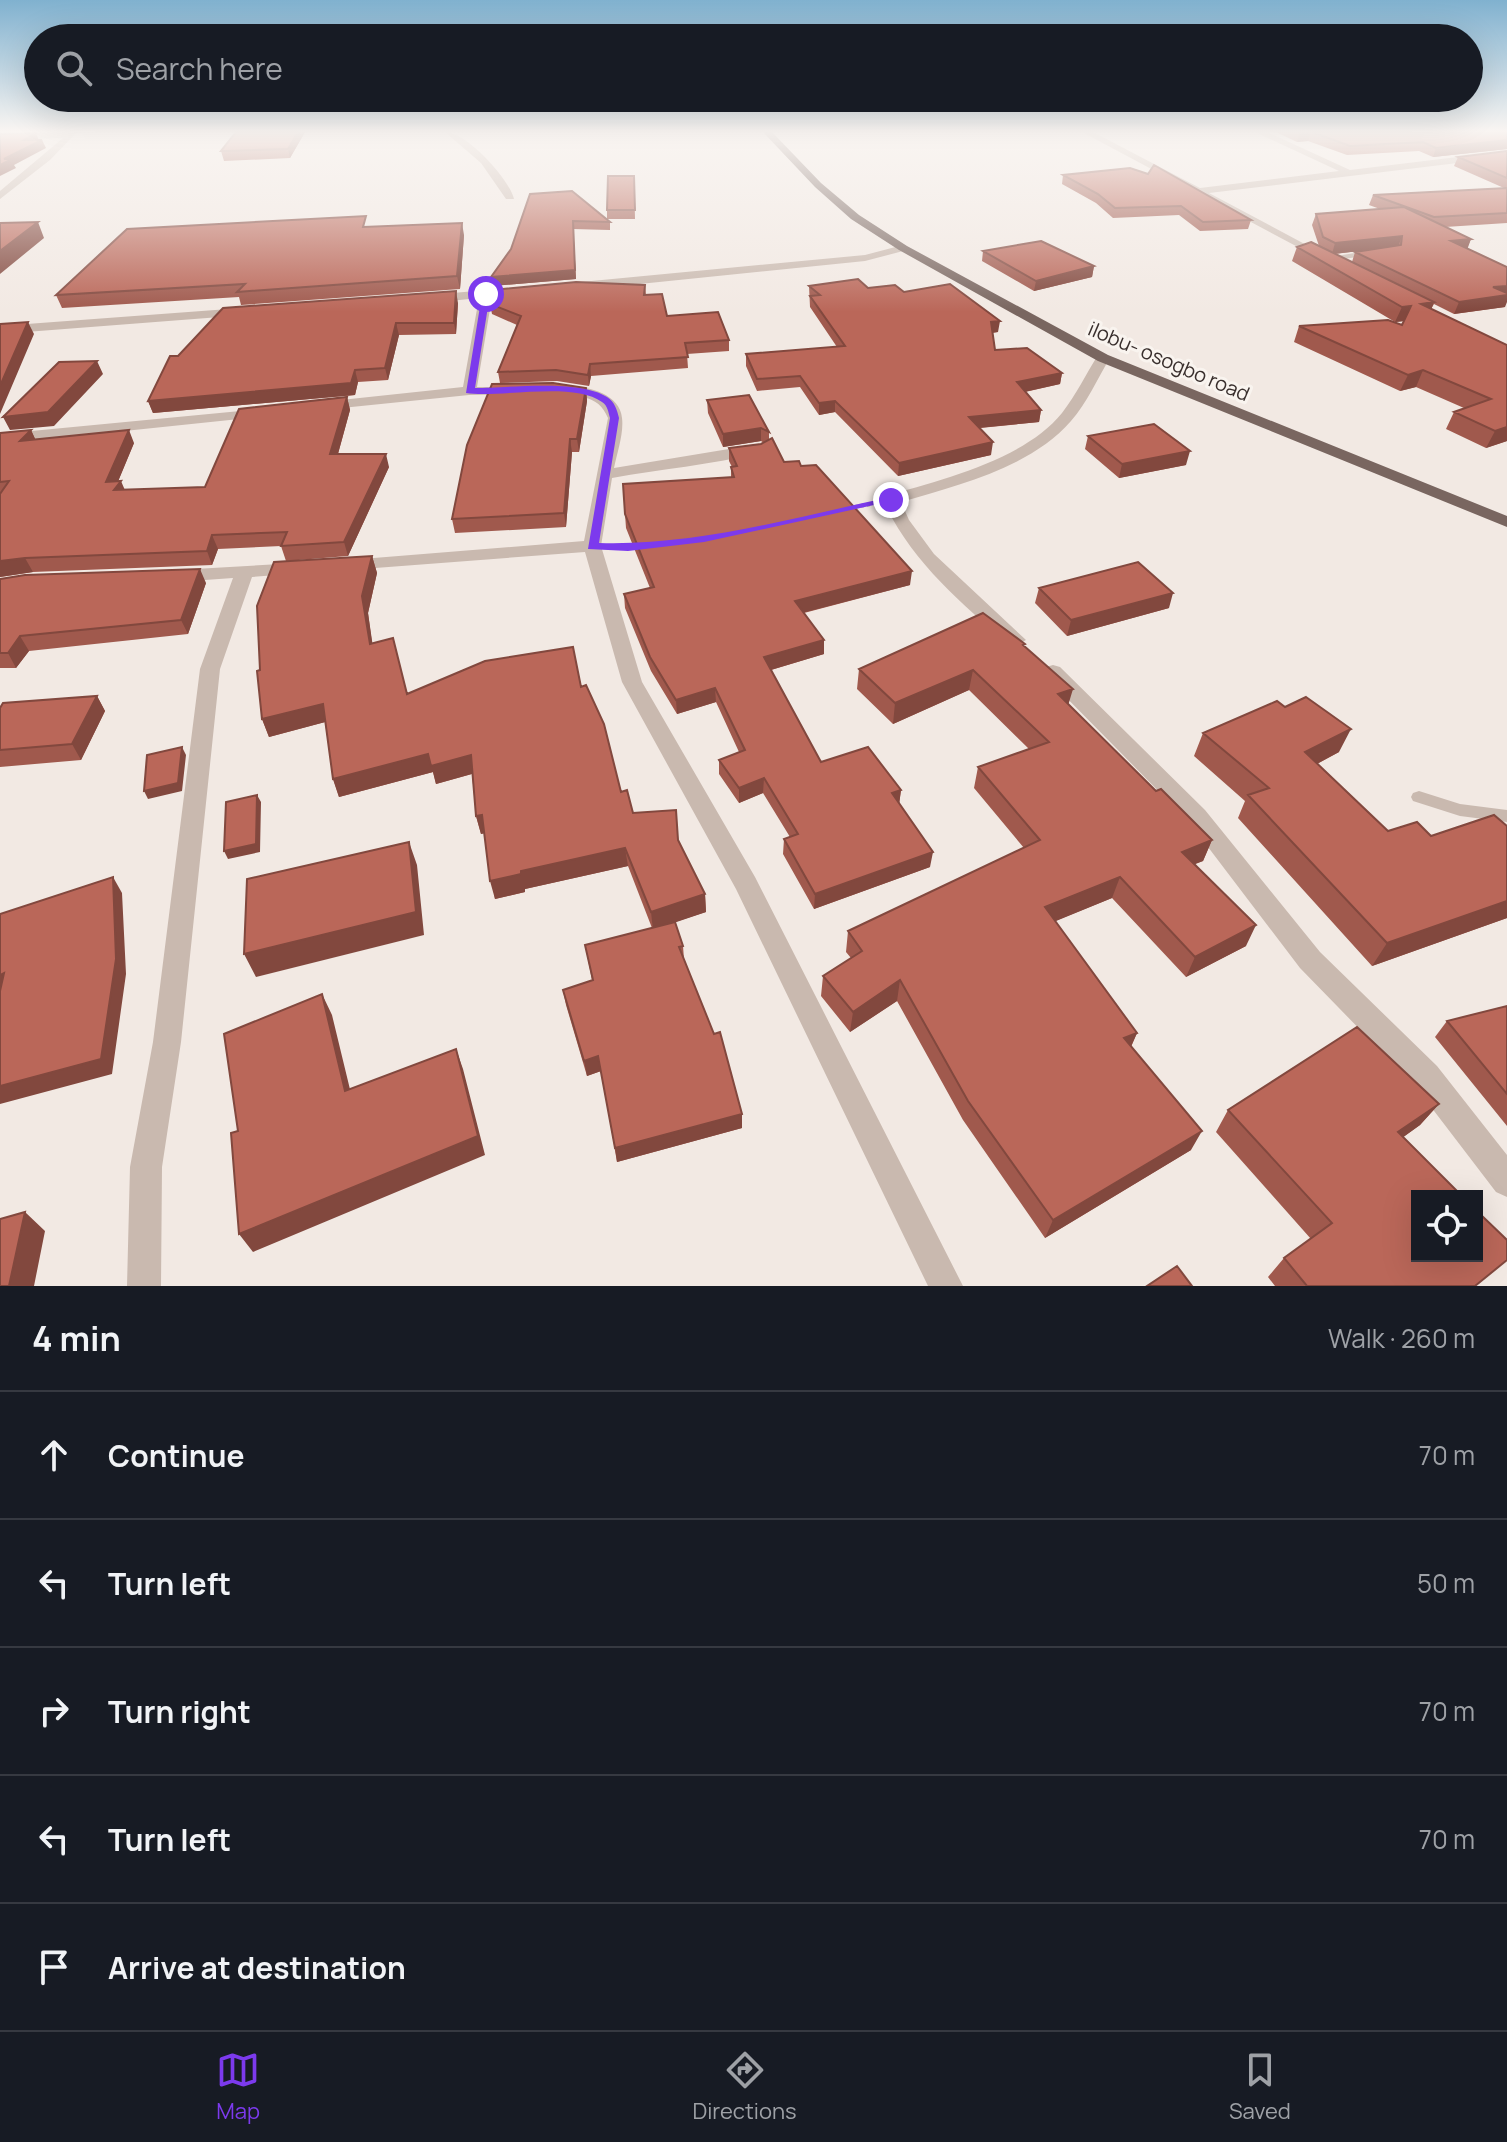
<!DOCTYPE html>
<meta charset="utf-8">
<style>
:root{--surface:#171b24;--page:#20242c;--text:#f1f3f6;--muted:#9ea1a6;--line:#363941;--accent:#7c3aed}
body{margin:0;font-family:Manrope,sans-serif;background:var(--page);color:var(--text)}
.controls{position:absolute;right:24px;bottom:24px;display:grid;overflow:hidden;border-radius:0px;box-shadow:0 8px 32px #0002}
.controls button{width:72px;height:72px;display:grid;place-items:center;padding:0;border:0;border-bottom:2px solid var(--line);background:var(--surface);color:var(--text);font:40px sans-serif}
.stop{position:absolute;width:24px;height:24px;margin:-18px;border:6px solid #7c3aed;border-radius:50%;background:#fff}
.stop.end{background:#7c3aed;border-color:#fff;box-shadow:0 2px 8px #0008}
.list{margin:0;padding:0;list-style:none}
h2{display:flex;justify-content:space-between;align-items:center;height:104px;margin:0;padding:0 32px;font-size:34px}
h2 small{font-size:26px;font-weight:400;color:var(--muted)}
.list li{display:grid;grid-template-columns:52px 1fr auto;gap:24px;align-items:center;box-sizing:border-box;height:128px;padding:0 32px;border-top:2px solid var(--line)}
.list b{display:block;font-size:30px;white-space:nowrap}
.list em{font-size:26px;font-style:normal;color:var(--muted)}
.icon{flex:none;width:44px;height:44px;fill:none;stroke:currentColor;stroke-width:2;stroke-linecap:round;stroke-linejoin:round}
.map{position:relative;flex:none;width:1507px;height:1286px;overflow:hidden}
.search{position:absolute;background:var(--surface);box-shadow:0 8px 32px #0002;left:24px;right:24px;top:24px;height:88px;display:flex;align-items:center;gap:20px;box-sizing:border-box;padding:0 28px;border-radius:44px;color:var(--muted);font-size:30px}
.sheet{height:744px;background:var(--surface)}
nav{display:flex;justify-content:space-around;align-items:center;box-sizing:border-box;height:112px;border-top:2px solid var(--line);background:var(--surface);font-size:22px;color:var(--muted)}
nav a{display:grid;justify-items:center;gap:4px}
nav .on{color:var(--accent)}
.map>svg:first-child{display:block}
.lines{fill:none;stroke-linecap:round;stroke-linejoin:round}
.path-far1{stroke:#b5a39a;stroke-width:4;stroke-dasharray:3 3;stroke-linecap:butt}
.path{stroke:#b5a39a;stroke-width:5;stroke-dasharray:4 4;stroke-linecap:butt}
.lane{fill:#c9b9af;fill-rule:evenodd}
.street{fill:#c9b9af;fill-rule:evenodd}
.primary{fill:#796660;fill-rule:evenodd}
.wall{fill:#a0594d;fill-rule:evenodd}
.shaded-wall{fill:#82483e}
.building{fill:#ba6759;stroke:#82483e;stroke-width:2}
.route{fill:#7c3aed}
.labels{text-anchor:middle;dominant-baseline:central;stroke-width:6;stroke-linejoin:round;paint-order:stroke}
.far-street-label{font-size:20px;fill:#392f2d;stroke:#f9f4ef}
</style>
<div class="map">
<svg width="1507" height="1286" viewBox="0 0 1507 1286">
<rect width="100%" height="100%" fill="#f2e9e3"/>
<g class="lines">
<path class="path-far1" d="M849 508 871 504"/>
<path class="path" d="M617 547 639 546"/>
<path class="lane" d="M1419 791 1460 804 1507 810V822L1460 816 1413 801 1411 797 1413 793Z"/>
<path class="street" d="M77 132 50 160 0 199V191L63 138 0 140V134Z
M445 132C467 132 510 180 514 199H506L481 163Z
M1082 132H1093L1200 188 1339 171 1255 132H1267L1350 170 1507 151V157L1209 193 1329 257 1381 249 1387 252 1326 262Z
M903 245 909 248 907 250 865 261 581 290 575 286 581 282 865 255Z
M498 289 504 293 492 297 477 387H515L520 388V394L469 395 322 410 315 406 322 402 463 387 479 298 430 303 424 299 430 295Z
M242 308 248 312 246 315 0 334V326Z
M1098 355 1110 358C1097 379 1087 403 1071 421 1030 468 958 485 901 502L909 520 934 554 1026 640 1016 646 1009 645C960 602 910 560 883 500L885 496C941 480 1024 460 1062 413 1076 395 1086 374 1098 355Z
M554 387C576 383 620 390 622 418 624 433 617 453 614 468L753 445 761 450 759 453C710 465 661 469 612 478L601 546 642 682 755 877 963 1286H928L736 889 622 682 585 552 349 570 340 565 349 560 584 541 608 418C598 393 576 397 554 393Z
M262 409 269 413 267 416 0 444V434Z
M297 563 306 569 303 573 252 577 220 669 181 1042 162 1167 161 1286H127L130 1167 153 1042 200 669 233 578 177 582 168 576 177 570Z
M1053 665 1060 667 1205 810 1320 952 1437 1066 1507 1155V1197L1496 1192 1415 1086 1300 968 1189 822 1046 677 1043 672 1046 667Z"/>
<path class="primary" d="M763 132H772L821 183 859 215 907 246 1108 355 1507 516V527L1098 361 899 250 851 219 815 187Z"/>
</g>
<path class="wall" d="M236 132H305L290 158 224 161 221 151Z
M1276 132H1507V149L1433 157 1419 151 1347 155 1308 141 1297 142Z
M1507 151V223L1445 227 1471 239 1467 248 1505 307 1454 314 1434 304 1431 309 1507 345V441L1486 448 1446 429 1454 412 1464 408 1416 387 1400 391 1294 342 1299 326 1402 325 1404 321 1395 322 1292 261 1297 247 1319 246 1312 225 1316 214 1380 209 1369 205 1373 195 1504 188 1454 166 1458 157ZM1374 249 1355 252 1352 262 1335 254Z
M1063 175 1251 220 1248 229 1200 231 1179 215 1113 218 1096 203 1062 184Z
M634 176 635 219H607V210Z
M530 194 610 222V230L573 229 576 279 492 286 511 249Z
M368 227 464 235 460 289 241 305 239 297 62 308 56 295Z
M983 251 1094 266 1092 277 1034 291 982 261Z
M645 285 646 295 667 316 729 340V351L687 354 688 368 591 376 589 386 557 381 500 383 498 372 517 325 492 314 490 304Z
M809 286 868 288 904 292 998 332 992 333 995 350 1062 373 1060 384 1025 392 1041 410 1039 422 980 428 991 455 898 476 835 412 819 415 800 387 757 391 746 366V354L837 347 810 307Z
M458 303 456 334 399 335 388 380 358 382 355 395 153 413 148 401 178 356Z
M586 388 587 401 579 452H572L566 527 455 533 452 519Z
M347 397 350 410 338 454 389 467 348 556 286 561 281 546 218 549 212 565 33 572 0 577V433L31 430 35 439 134 443 118 481 125 490 205 487Z
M707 400 769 432V440L784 462 801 466 910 585 804 613 824 654 771 670 821 762 901 790 899 804 930 867 814 909 783 854 784 839 790 837 763 793 739 803 719 774V760L739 752 716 702 677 714 651 671 625 608 624 594 650 588 626 528 625 514 731 477V467H732L729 461V448L761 444 764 443 761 441 723 447 708 413Z
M1088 436 1186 465 1119 478 1085 449Z
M372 556 377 573 368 613 372 643 407 694 581 687 621 792 633 813 678 841 705 894 706 912 675 922 683 946 684 959 742 1114V1128L617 1162 601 1071 587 1076 566 1005 563 990 592 980 585 945 652 928 628 866 525 889V892L495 899 484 833 481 834 476 816 472 774 436 784 433 772 339 797 333 779 325 722 269 737 262 719 260 670Z
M0 579 206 583 188 634 29 651 16 668H0Z
M1039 588 1169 608 1067 636 1035 603Z
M1025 647 1068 704 1156 791 1212 840 1203 861 1194 864 1246 946 1186 977 1112 898 1055 921 1137 1033 1131 1047 1191 1150 1045 1238 963 1120 897 1001 850 1032 821 996 823 976 851 958 846 952 848 931 1024 848 974 788 978 767 1029 749 969 690 893 724 857 689 859 669Z
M97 696 105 711 81 760 0 767V708Z
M1285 707 1339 752 1317 764 1388 831 1431 836 1507 826V918L1372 966 1238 818 1245 801 1194 756 1203 733Z
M1507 1006V1126L1435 1037 1447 1021Z
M1439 1104 1420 1125 1403 1137 1476 1286H1275L1268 1277 1284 1258 1311 1239 1216 1132 1228 1110Z"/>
<path class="shaded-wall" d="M298 132H305L290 158 288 149Z
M1311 132 1308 141 1297 142 1300 133Z
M36 133 39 141 42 140 46 148 14 165 16 168 0 176V165L4 159 24 140Z
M1507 140V149L1433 157 1436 148Z
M573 221 576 279 492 286 491 277Z
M38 222 44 238 0 274V251Z
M462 223 464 235 460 289 457 276Z
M1402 236 1398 247 1332 254 1335 243Z
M1471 239 1467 250 1451 241Z
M1094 266 1092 277 1034 291 1036 281Z
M1507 286V302L1505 307 1454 314 1459 302 1493 287Z
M456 291 458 303 456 334 454 323Z
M1434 302 1428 318 1421 304Z
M1411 306 1405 321 1395 322 1402 307Z
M1000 321 998 332 989 333 991 322Z
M28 322 34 334 0 414V386Z
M396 323 399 335 388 380 385 368Z
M97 361 103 374 54 426 10 430 3 417Z
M590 364 591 376 589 386 588 375Z
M355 370 358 382 355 395 153 413 148 401Z
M1423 370 1416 387 1400 391 1408 375Z
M1062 373 1060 384 1015 394 1017 382Z
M586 388 587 401 579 452 577 439Z
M347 397 350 410 334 468 330 454Z
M835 401V412L819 415V403Z
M1041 410 1039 422 968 429 969 417Z
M1507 427V441L1486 448 1495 431Z
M761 428V441L723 447V434Z
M31 430 37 443 20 441Z
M129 430 134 443 115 489 121 481 127 495 120 504 106 482Z
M570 439 572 452 566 527 564 513Z
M993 442 991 455 898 476 899 463Z
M1190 451 1186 465 1119 478 1122 464Z
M386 454 389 467 348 556 344 542Z
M212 535 218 549 212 565 207 551Z
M372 556 377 573 368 613 375 661 370 644 362 596Z
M25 558 33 572 0 577V561Z
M200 569 206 583 188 634 181 620Z
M912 571 910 585 794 615 795 601Z
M1173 593 1169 608 1067 636 1071 620Z
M20 636 29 651 16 668 8 653Z
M824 640V654L764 672V657Z
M973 670 969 690 893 724 895 703Z
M715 688 716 702 677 714 676 700Z
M1073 689 1067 709 1058 694Z
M97 696 105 711 81 760 72 744Z
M323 704 329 721 269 737 262 719Z
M1351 729 1339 752 1294 776 1305 752Z
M182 747 186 755 182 791 148 799 144 791Z
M428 754 471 755 475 773 436 784 433 772 339 797 333 779Z
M764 778 763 793 739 803V788Z
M901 790 899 805 892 793Z
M257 795 261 802 260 852 228 859 224 851Z
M482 815 486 833 481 834 476 816Z
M1212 840 1203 861 1173 873 1182 852Z
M409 842 417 865 424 935 256 977 244 954Z
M625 848 628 866 525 889V892L495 899 490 881 521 871Z
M933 852 930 867 814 909 815 894Z
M113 877 122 893 126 974 112 1074 0 1104V1086Z
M1120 877 1112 898 1039 928 1045 907Z
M705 894 706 912 653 930 651 912Z
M1507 901V918L1372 966 1387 943Z
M1256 925 1246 946 1186 977 1195 957Z
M4 973 0 994V975Z
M900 980 897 1001 850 1032 853 1012Z
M322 994 332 1015 355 1110 345 1091Z
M1137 1033 1128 1053 1124 1038Z
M456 1049 463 1069 485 1155 253 1252 239 1234Z
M598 1056 601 1071 587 1076 584 1061Z
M1439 1104 1420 1125 1380 1154 1398 1132Z
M742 1114V1128L617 1162 615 1148Z
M1202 1131 1191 1150 1045 1238 1053 1220Z
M25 1212 45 1231 34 1286H9Z"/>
<path class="building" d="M236 132H298L288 149 221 151Z
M1312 132H1507V140L1436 148 1423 142 1350 146Z
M36 133 24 140H42L4 159H12L0 165V134Z
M1507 151V178L1458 157Z
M1154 165 1251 220 1203 222 1181 206 1115 208 1098 194 1063 175 1130 168 1148 174Z
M608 176H634L635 210H607Z
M1507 188V213L1434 217 1373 195Z
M572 191 610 222 573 221 575 270 491 277 511 249 530 194Z
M1404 207 1471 239 1451 241 1507 267V286L1493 287 1507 293V295L1459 302 1355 252 1401 245 1402 236 1335 243 1323 237 1316 214Z
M366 216 363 227 462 223 457 276 237 292 245 284 56 295 127 229Z
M38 222 0 251V223Z
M1041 241 1094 266 1036 281 983 251Z
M1311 242 1434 302 1421 304 1507 345V427L1495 431 1454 412 1491 399 1423 370 1408 375 1299 326 1388 320 1402 325 1411 306 1402 307 1297 247Z
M858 279 868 288 895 285 904 292 950 284 1000 321 991 322 995 350 1027 348 1062 373 1017 382 1041 410 969 417 993 442 899 463 835 401 819 403 800 376 757 379 746 354 845 346 810 296 820 295 809 286Z
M576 282 645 285 644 295 662 294 667 316 718 312 729 340 685 343 688 357 590 364 588 375 556 370 498 372 521 316 490 304 493 290Z
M456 291 454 323H396L385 368 355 370 351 383 148 401 170 356H178L223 308Z
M28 322 0 386V324Z
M97 361 48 412 3 417 59 362Z
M553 383 586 388 577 439H570L564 513 452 519 467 445 492 384Z
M749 395 769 432 761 428 723 434 707 400Z
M347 397 330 454H386L344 542 281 546 287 532 212 535 207 551 25 558 0 561V494L9 481 0 482V433L31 430 20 441 129 430 106 482 121 481 114 490 205 487 239 409Z
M1154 424 1190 451 1122 464 1088 436Z
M772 438 784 462 799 461 801 466 816 465 912 571 795 601 824 640 764 657 821 762 868 747 901 790 892 793 933 852 815 894 784 839 798 834 764 778 739 788 719 760 745 750 715 688 676 700 650 657 624 594 654 587 625 514 623 484 734 477 731 467 737 466 729 448 761 444Z
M372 556 362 596 370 644 393 638 407 694 485 661 573 647 581 687 586 685 604 724 621 792 627 790 633 813 676 810 678 840 705 894 651 912 625 848 521 871V874L490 881 482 815 476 816 471 755 431 766 428 754 333 779 323 704 262 719 257 671 260 670 257 606 274 562Z
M1138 562 1173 593 1071 620 1039 588Z
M200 569 181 620 20 636 8 653H0V579L25 575Z
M983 613 1025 644 1023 645 1073 689 1058 694 1156 791 1161 789 1212 840 1182 852 1256 925 1195 957 1120 877 1045 907 1137 1033 1124 1038 1202 1131 1053 1220 968 1101 900 980 853 1012 823 976 862 951 848 931 1040 840 978 767 1049 742 973 670 895 703 859 669Z
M97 696 72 744 0 750V708L3 703Z
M1306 697 1351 729 1305 752 1388 831 1417 822 1431 836 1494 815 1507 826V901L1387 943 1248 795 1269 788 1203 733 1277 701 1285 707Z
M182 747 178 783 144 791 147 755Z
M257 795 256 844 224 851 226 802Z
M409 842 416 912 244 954 247 879Z
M113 877 116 959 101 1059 0 1086V991L4 973 0 975V914Z
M675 922 683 946 679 947 714 1034 720 1032 742 1114 615 1148 598 1056 584 1061 563 990 593 980 585 945Z
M322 994 345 1091 456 1049 478 1136 239 1234 231 1133 238 1131 224 1034Z
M1507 1006V1094L1447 1021Z
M1357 1027 1439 1104 1398 1132 1462 1196H1417V1256H1477V1211L1507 1240V1260L1475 1286H1307L1284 1258 1332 1223 1228 1110Z
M25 1212 9 1286H0V1219Z
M1177 1266 1192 1286H1147Z"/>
<linearGradient id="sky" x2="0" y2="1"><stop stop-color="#80b1cf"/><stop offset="0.42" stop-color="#f9f5f2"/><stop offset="1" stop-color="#f9f5f2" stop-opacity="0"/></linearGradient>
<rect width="1507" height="312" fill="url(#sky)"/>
<path class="route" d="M486 292 490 294 475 388C509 388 579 379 607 397 615 402 617 410 619 418L599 543C697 546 796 517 891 497L897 500 704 542 628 551 588 549 610 418C608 412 608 406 602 402 574 381 501 398 466 393L482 294Z"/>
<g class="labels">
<g class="far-street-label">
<text transform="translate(1169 361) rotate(23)">ilobu- osogbo road</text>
</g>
</g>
</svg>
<div class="controls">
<button><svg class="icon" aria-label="locate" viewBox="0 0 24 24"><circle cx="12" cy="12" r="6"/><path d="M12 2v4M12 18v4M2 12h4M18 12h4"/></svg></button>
</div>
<div class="stop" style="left:486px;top:294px"></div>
<div class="stop end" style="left:891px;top:500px"></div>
<div class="search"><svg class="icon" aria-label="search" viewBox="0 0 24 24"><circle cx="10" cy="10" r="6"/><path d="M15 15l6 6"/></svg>Search here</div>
</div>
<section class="sheet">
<h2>4 min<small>Walk · 260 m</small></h2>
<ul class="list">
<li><svg class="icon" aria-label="ahead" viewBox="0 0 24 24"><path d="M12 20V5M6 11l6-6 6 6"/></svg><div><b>Continue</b></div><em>70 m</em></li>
<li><svg class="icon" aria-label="left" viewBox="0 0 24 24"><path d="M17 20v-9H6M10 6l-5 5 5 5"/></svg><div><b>Turn left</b></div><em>50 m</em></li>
<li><svg class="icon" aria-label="right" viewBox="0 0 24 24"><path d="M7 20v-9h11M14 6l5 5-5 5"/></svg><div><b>Turn right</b></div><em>70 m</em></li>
<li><svg class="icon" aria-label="left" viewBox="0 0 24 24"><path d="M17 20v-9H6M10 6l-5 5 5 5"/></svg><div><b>Turn left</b></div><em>70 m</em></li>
<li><svg class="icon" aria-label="arrive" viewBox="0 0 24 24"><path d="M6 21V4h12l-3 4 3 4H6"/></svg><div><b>Arrive at destination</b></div></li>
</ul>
</section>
<nav>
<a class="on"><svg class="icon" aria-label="map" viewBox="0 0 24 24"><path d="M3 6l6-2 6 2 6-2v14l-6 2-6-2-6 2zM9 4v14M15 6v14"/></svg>Map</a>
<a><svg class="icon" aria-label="directions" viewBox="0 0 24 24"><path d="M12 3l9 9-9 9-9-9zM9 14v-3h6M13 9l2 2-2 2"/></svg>Directions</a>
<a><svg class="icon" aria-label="saved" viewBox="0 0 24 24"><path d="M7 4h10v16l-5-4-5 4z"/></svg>Saved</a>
</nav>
